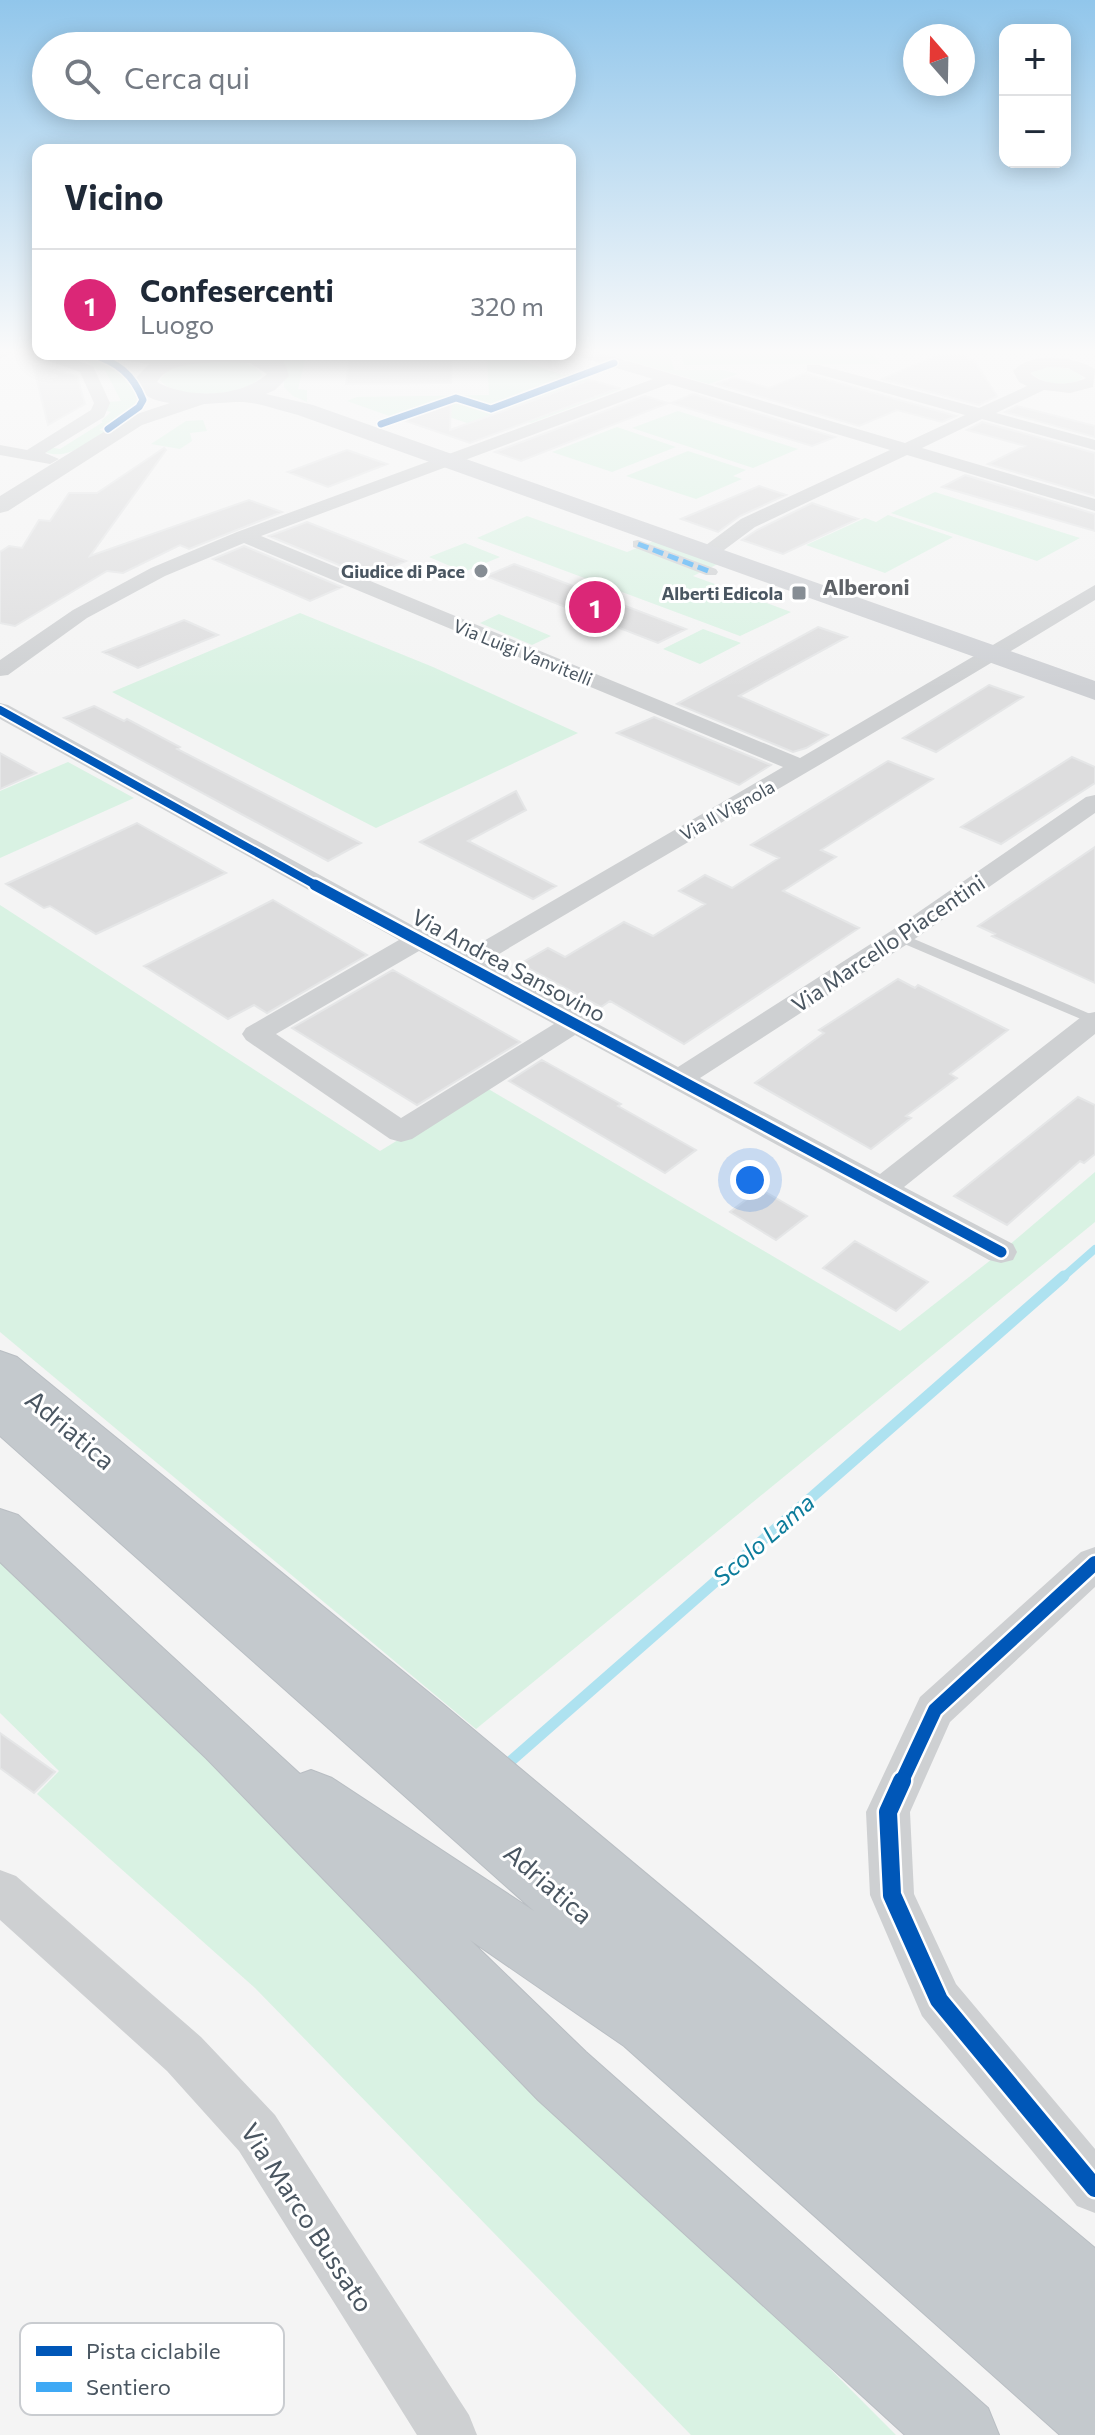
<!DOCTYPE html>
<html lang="it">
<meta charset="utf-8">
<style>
:root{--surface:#fff;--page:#f2f2f3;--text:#1f2937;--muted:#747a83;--line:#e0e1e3;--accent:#db2777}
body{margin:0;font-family:Commissioner,sans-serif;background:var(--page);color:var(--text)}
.controls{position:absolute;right:24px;top:24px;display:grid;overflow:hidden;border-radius:16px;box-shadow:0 4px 20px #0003}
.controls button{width:72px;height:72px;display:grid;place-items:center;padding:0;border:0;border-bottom:2px solid var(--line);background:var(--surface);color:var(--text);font:40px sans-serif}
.compass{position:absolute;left:903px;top:24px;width:72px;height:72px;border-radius:50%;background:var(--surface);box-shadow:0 4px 20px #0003;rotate:340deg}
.you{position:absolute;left:750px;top:1180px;width:28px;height:28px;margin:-20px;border:6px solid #fff;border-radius:50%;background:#1a73e8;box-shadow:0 0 0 12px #1a73e833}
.badge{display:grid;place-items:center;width:52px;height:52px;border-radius:50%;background:var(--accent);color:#fff;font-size:26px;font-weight:700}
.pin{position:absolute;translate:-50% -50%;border:4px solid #fff;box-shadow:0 2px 8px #0006}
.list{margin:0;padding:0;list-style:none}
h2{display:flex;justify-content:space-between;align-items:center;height:104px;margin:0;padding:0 32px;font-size:34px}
h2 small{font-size:26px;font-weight:400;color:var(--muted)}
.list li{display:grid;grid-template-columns:52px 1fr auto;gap:24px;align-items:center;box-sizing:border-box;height:112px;padding:0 32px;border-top:2px solid var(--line)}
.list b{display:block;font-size:30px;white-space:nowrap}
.list p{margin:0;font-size:26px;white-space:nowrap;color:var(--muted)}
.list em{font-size:26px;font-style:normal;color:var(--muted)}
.icon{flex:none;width:44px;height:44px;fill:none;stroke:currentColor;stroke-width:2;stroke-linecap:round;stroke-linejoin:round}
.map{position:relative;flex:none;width:1095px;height:2435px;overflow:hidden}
.search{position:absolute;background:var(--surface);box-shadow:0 4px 20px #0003;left:32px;top:32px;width:544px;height:88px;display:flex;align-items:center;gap:20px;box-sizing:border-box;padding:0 28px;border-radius:44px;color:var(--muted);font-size:30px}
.panel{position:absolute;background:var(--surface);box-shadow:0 4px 20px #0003;left:32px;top:144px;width:544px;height:216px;border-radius:16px}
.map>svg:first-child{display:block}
.green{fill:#d9f2e3}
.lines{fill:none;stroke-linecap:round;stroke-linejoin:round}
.stream-far1{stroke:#aee2f0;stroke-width:8}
.stream{stroke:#aee2f0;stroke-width:11}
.building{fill:#ddddde;stroke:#e5e6e7;stroke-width:2}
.trunk-casing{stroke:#b9bec3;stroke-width:2}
.service{fill:#ced0d2;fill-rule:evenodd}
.pedestrian{fill:#ced0d2;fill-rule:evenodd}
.minor{fill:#ced0d2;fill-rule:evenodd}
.tertiary{fill:#ced0d2;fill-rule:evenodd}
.secondary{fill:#ced0d4;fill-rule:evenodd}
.trunk{fill:#c4c9cd;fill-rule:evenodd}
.quiet{stroke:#3fa9f5;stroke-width:5;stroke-dasharray:11 5;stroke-linecap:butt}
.cycleway-far4-casing{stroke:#fff;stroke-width:10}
.cycleway-far3-casing{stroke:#fff;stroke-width:12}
.cycleway-far2-casing{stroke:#fff;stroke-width:16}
.cycleway-far1-casing{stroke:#fff;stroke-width:19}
.cycleway-casing{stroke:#fff;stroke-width:23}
.cycleway-far4{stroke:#0057b8;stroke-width:7}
.cycleway-far3{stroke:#0057b8;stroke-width:8}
.cycleway-far2{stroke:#0057b8;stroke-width:11}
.cycleway-far1{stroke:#0057b8;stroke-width:14}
.cycleway{stroke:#0057b8;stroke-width:18}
.poi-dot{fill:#868d94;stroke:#fff;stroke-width:3}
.labels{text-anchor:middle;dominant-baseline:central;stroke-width:6;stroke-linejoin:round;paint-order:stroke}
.far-poi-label{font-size:18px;font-weight:bold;fill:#4a5661;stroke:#fff;text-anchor:end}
.far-street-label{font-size:18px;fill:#4a5661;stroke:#fff}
.far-quarter-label{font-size:22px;font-weight:bold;fill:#5f6368;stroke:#fff}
.street-label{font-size:22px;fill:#4a5661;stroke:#fff}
.water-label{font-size:24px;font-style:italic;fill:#0c7c9b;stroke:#fff}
.near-street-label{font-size:26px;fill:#4a5661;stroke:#fff}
.key{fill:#fff;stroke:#c9ccd0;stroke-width:2}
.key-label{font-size:22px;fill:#4a5661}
</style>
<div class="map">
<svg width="1095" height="2435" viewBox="0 0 1095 2435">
<rect width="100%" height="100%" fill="#f4f4f4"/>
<path class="green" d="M586 348H668L674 370H723L738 374 709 384Z
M680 348H871L880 364 684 365Z
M79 354C105 354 135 374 137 402L128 412 99 430 107 431C88 442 67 461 45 452L49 447 60 449 103 422 101 421 111 412 107 411 108 402 121 401 105 370H97L88 362 90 360 76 356Z
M283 354 306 356 298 389 307 390V402L293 396 284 387Z
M487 354H501L563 375 589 371 491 408 456 397 395 418 347 401 357 397 489 395Z
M195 362C215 362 251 355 262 375 248 397 175 401 160 380L169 369Z
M1051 366 1075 370 1083 378C1068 387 1044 385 1031 373Z
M582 377 621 389 531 423 512 417 479 427 428 410 456 400 491 411Z
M678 411 798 449 753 468 632 428Z
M203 420 207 431 190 433 192 441 180 449 151 444 186 421Z
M617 427 676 447 612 472 552 452Z
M688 451 746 470 733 476 742 479 696 499 626 476Z
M935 492 1080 538 1037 561 891 513Z
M888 515 953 537 885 573 806 545 865 518 876 522Z
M527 516 627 552 654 541 718 564 693 576 791 612 740 636 477 538Z
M465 543 500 557 464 572 429 557Z
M300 613 433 667 578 733 376 828 112 692Z
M499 614 551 636 532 645 480 623Z
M703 629 741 643 700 664 663 649Z
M68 762 134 798 0 858V791Z
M0 905 380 1151 485 1087 900 1331 1001 1252 1095 1172V1222L476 1729 0 1332Z
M0 1561 61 1616 567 2105 896 2435H691L255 1988 37 1794 59 1771 0 1713Z"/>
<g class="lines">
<path class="stream-far1" d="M1062 1278 1095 1249"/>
<path class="stream" d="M504 1767 1064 1276"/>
</g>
<path class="building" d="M426 354H452L451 383 346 384 350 356Z
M940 354H964L969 360H974L997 396 979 405 882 379Z
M33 365 77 376 85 404 48 425Z
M806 373V374L956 416 942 422 897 410 859 426 717 384 734 378 769 388Z
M590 380 619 388 470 443 400 419 451 402 450 430Z
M693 394 835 437 812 446 671 403Z
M645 396 668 403 521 461 495 452Z
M1017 406 1095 426V437L1005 412Z
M982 422 1095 453V496L988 464 1025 446 967 430Z
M164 448 166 450 90 556 249 500 282 512 189 549 180 545 123 573 107 571 15 626 0 623V552L9 546 22 548 39 520 50 521 69 493H97Z
M347 450 387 464 328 487 288 472Z
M965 475 1095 514V531L942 487Z
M759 486 786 495 740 516 718 532 681 519Z
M812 503 858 519 783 554 742 540 757 530Z
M307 522 406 561 368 577 269 536Z
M244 546 342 587 310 601 213 559Z
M514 564 539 573 686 629 658 643 486 576Z
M184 620 218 635 138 668 103 652Z
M818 627 847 637 739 696 828 735 806 748 793 752 677 704Z
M989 685 1023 697 936 752 903 738Z
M94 706 124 721 127 719 180 747 177 749 361 843 328 861 64 718Z
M654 717 771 765 739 785 617 733Z
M0 753 36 773 0 789Z
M1072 757 1095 767V783L1001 844 961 827Z
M888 761 933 779 821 850 836 857 783 891 859 928 684 1044 610 1001 601 1007 520 964 548 948 565 957 624 922 653 936 705 904 679 891 705 875 732 888 779 858 751 845Z
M516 791 526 810 468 841 556 886 533 899 420 842Z
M137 823 226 873 96 934 50 906 44 908 6 884Z
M1095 847V983L992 936 995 934 978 926Z
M273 900 367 955 267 1013 254 1005 228 1019 144 966Z
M393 970 490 1025 520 1042 417 1105 292 1028Z
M898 979 915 988 918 985 1008 1030 950 1074 957 1078 906 1116 911 1118 871 1149 755 1083 824 1033 819 1030Z
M542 1060 621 1104 618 1106 696 1150 665 1173 509 1081Z
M1078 1097 1095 1105V1154L1084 1163 1080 1161 1007 1225 954 1196Z
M760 1189 807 1216 776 1240 730 1212Z
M855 1241 928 1282 896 1311 823 1268Z
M0 1733 55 1772 34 1793 0 1768Z"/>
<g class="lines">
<defs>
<path id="trunk" d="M0 1351 17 1357 444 1705 1095 2248V2435H1060L624 2046 470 1940 586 2052 988 2408 999 2435H905L538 2100 206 1758 0 1562V1509L18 1515 300 1774 311 1770 332 1778 534 1911 0 1436Z"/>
</defs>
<use href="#trunk" class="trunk-casing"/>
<path class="service" d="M900 933 1095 1016V1025L895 940 893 937Z"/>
<path class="pedestrian" d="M638 540 716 569 718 572 716 575H706L633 547V541Z"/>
<path class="minor" d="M0 348H20L0 359Z
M570 348H584L905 443 965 415 807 371V365H819L979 408 1027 386 1019 382 1013 371C1033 351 1072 356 1095 369L1093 387 1070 393 1044 390 996 413 1095 440V450L982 419 922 448 1095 499V511L907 455 755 527 716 556H702L699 552 702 548 741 519 890 450 669 384 261 536 800 758 1095 585V600C893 724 687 841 484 963L678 1067 891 931 1086 797 1095 795V813L909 943 700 1078 880 1174 1085 1014 1095 1012V1034L904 1187 1013 1244 1017 1252 1013 1260 1001 1263 989 1260 575 1035 412 1139 401 1142 390 1139 246 1040 242 1034 246 1028 399 940 0 719V703L8 705 463 953 783 767 244 543 165 576 87 618 8 675 0 676V660L73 610 151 568 237 532 653 379 570 354ZM1049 367 1068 368 1086 378C1070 386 1043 386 1030 373ZM419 951 554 1024 401 1118 276 1034Z
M38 351V354H58L93 366 110 403 104 417 45 453 59 459 50 464 0 455V445L27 450 91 410 94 403 80 372 38 357 35 354Z
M1095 1547V1587L950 1722 910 1812 914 1894 956 1984 1095 2149V2213L1077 2206 922 2016 870 1895 866 1812 920 1697 1081 1552Z
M0 1870 16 1876 201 2037 275 2115 469 2415 477 2435H417L239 2151 167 2071 0 1920Z"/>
<path class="tertiary" d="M268 354H288L280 370H266L263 360Z
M200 393 210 399 207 403 142 425 8 511 0 513V496L128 417Z"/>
<path class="secondary" d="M112 354H264L285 364 289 376 275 390 266 394 313 405 1095 681V700L298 415C280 411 261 403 243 402 219 401 141 416 135 379L149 364 115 359ZM217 362 250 363 267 374C240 398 188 399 157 382 169 363 195 364 217 362Z"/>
<use href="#trunk" class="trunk"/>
<path class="quiet" d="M638 544 711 572"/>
<defs>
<path id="cycleway-far4" d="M91 354C117 362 133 374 143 400L139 407 108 429
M381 424 456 398 491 409 614 363"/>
<path id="cycleway-far3" d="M0 710 319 887"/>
<path id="cycleway-far2" d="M315 885 1001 1252"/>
<path id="cycleway-far1" d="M901 1783 935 1710 1095 1563"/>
<path id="cycleway" d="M902 1781 888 1812 892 1895 939 2000 1095 2188"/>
</defs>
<use href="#cycleway-far4" class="cycleway-far4-casing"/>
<use href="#cycleway-far3" class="cycleway-far3-casing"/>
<use href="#cycleway-far2" class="cycleway-far2-casing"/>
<use href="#cycleway-far1" class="cycleway-far1-casing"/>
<use href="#cycleway" class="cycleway-casing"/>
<use href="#cycleway-far4" class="cycleway-far4"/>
<use href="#cycleway-far3" class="cycleway-far3"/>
<use href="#cycleway-far2" class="cycleway-far2"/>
<use href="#cycleway-far1" class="cycleway-far1"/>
<use href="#cycleway" class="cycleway"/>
</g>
<linearGradient id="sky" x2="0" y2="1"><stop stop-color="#91c6eb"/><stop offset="0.51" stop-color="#fafafa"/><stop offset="1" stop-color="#fafafa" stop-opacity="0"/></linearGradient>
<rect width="1095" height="689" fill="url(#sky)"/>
<g class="poi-dot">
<circle cx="481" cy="571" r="8"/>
<rect x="791" y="585" width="16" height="16" rx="4"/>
</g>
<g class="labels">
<g class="far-poi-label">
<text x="465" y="571">Giudice di Pace</text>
<text x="783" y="593">Alberti Edicola</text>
</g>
<g class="far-street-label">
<text transform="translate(523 652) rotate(22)">Via Luigi Vanvitelli</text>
<text transform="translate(727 810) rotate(-29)">Via Il Vignola</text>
</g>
<g class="far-quarter-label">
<text x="866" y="586">Alberoni</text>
</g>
<g class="street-label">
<text transform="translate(888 943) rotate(-34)">Via Marcello Piacentini</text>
<text transform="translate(509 965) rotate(28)">Via Andrea Sansovino</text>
</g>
<g class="water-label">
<text transform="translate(763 1539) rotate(-41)">Scolo Lama</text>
</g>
<g class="near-street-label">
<text transform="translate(71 1429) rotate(40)">Adriatica</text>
<text transform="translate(549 1883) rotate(41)">Adriatica</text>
<text transform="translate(308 2217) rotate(57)">Via Marco Bussato</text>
</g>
</g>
<rect x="20" y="2323" width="264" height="92" rx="12" class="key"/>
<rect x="36" y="2346" width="36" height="10" fill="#0057b8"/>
<rect x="36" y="2382" width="36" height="10" fill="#3fa9f5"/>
<g class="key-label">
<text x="86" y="2359">Pista ciclabile</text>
<text x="86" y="2395">Sentiero</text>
</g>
</svg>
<div class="controls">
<button>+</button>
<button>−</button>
</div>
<svg class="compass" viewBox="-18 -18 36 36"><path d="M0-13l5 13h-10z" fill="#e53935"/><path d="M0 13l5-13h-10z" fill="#747a83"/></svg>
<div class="you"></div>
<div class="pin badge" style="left:595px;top:607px">1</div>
<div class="search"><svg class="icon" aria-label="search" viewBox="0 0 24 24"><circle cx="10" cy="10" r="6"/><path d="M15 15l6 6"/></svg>Cerca qui</div>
<section class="panel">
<h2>Vicino<small></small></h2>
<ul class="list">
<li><span class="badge">1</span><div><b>Confesercenti</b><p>Luogo</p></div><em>320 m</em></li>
</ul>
</section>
</div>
